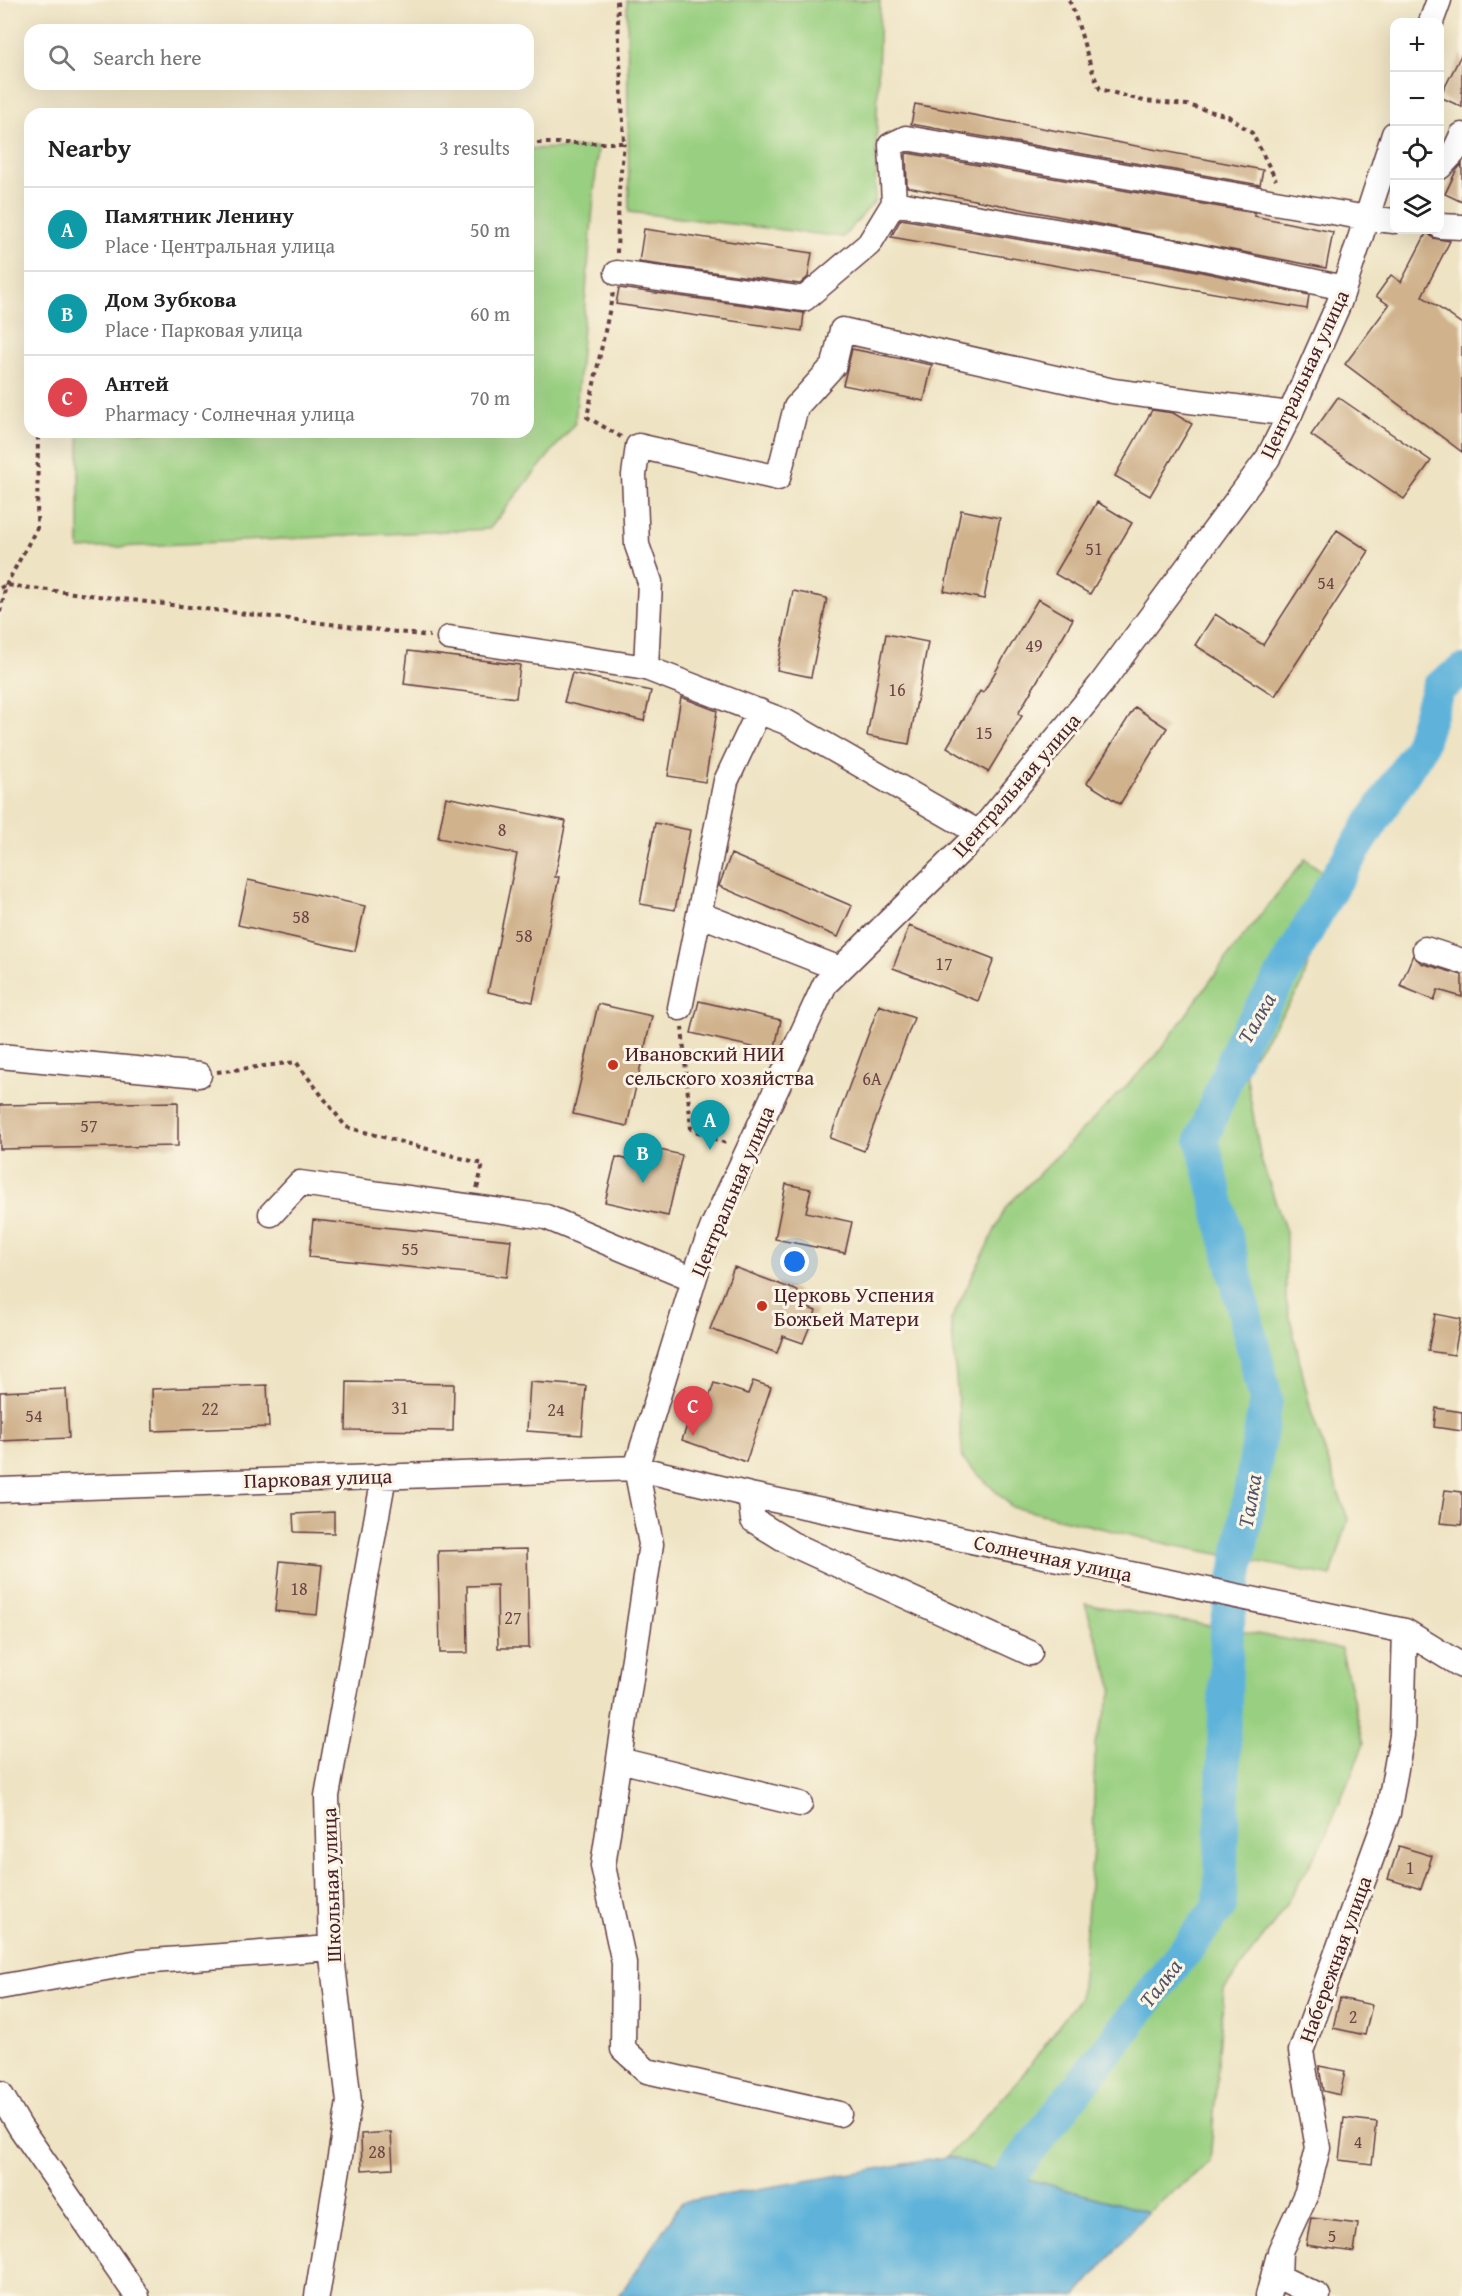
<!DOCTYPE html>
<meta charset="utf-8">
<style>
:root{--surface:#fff;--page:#f6f6f6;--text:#222;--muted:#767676;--line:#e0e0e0;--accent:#111827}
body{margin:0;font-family:"Gentium Book Plus",serif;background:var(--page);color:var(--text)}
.controls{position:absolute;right:18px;top:18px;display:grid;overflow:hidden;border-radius:12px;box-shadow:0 6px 24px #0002}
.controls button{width:54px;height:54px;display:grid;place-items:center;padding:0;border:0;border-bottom:2px solid var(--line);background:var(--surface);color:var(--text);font:30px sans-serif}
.you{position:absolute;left:795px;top:1262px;width:21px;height:21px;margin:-15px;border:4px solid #fff;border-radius:50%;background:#1a73e8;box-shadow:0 0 0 9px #1a73e833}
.badge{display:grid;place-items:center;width:39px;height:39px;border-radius:50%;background:var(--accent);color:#fff;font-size:20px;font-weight:700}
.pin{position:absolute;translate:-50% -50px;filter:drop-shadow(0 2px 3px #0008)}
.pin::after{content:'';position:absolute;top:32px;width:21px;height:18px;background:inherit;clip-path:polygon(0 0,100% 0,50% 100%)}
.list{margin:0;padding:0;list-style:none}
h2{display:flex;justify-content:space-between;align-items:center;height:78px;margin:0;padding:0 24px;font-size:26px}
h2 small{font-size:20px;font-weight:400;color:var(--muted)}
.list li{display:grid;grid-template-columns:39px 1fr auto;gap:18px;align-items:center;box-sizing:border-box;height:84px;padding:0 24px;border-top:2px solid var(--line)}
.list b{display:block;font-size:22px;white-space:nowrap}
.list p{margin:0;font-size:20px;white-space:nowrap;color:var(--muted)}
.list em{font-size:20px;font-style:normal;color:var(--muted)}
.icon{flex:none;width:33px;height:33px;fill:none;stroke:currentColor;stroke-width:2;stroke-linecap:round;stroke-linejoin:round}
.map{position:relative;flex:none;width:1462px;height:2296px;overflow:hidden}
.search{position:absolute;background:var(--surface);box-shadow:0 6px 24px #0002;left:24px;top:24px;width:510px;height:66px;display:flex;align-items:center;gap:15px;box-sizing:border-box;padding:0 21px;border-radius:18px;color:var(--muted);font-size:22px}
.panel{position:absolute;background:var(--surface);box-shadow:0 6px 24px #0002;left:24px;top:108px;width:510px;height:330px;border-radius:18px}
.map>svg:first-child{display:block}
.green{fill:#99cf80;stroke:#727756;stroke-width:1.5}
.water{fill:#5eb3da;stroke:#546982;stroke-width:1.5}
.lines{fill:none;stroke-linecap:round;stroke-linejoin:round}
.river{stroke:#5eb3da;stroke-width:34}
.building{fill:#d0b28d}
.minor-casing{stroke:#633c42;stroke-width:27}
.path{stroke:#633c42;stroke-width:4;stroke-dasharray:4.5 4.5;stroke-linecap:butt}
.minor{stroke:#fff;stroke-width:24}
.poi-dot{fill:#c8321e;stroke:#fcf5e5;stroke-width:2}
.labels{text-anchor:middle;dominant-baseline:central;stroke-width:6;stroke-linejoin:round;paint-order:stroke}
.number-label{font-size:18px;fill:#6c4444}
.street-label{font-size:21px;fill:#4a1f2b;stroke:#fcf5e5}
.poi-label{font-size:21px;fill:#4a1f2b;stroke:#fcf5e5;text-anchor:start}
.water-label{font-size:22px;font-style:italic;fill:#515368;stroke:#fcf5e5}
</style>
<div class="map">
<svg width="1462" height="2296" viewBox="0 0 1462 2296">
<rect width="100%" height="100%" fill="#fcf5e5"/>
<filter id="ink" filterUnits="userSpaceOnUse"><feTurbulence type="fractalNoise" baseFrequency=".0167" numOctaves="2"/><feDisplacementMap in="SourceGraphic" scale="12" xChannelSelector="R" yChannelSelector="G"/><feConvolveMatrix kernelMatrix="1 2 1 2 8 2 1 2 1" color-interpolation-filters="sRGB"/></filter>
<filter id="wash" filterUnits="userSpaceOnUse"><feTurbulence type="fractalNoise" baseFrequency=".008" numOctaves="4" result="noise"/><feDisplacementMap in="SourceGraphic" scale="24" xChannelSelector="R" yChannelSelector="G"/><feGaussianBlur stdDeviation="1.35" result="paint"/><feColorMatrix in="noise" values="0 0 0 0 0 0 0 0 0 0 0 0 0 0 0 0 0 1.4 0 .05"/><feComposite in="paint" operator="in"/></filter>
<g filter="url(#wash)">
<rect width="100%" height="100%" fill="#eee3c3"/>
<path class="green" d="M627 0H880L875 201 843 237 629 212Z
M598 147 575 423 489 529 79 549V432H528V149Z
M1305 859 1335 880 1301 987 1245 1068 1261 1160 1286 1232V1300L1311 1411 1348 1520 1331 1576 1172 1545 1012 1507 963 1460 951 1320 1006 1207 1156 1056 1235 947Z
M1085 1604 1341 1649 1364 1744 1322 1844 1280 1914 1224 1990 1210 2162 1148 2212 947 2157 1018 2081 1080 1997 1093 1849 1095 1744 1113 1688Z"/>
<path class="water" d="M947 2157 1148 2212 1076 2296H619L682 2202Z"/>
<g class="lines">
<path class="river" d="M983 2210 1220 1906 1227 1627 1266 1400 1202 1139 1241 1041 1283 974 1335 880 1419 749 1438 688 1462 671"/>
</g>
<g id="blocks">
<path class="building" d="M1462 53V107L1440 97Z
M915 104 1263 170 1260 185 911 124Z
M908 153 1255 213 1254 216 1333 232 1326 268 907 187 906 154Z
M1462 164V202L1445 194 1456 171Z
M901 219 1178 267 1309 295 1307 309 891 237Z
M644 229 812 253 808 277 800 284 639 262Z
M1427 232 1433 238 1450 241 1422 296 1462 324V452L1345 364 1389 305 1376 296 1391 275 1401 282Z
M619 288 804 313 802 331 616 304Z
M852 349 932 365 924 401 843 385Z
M1338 397 1431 461 1404 499 1311 435Z
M1152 410 1173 413 1192 424 1150 496 1115 476Z
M1097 502 1132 523 1090 594 1055 574Z
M961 510 1000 518 984 599 944 591Z
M1337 530 1369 551 1275 696 1195 645 1215 614 1263 645Z
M793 591 827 598 811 677 777 670Z
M1038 599 1073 619 1018 714 1022 716 988 772 947 747 980 691 983 693Z
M886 634 928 642 909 744 867 736Z
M408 651 520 665 516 698 404 684Z
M572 673 651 691 644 721 564 702Z
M681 697 717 711 705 782 668 776Z
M1135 707 1167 728 1120 804 1087 783Z
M446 797 566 821 555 877H559L533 1002 488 992 517 854 438 838Z
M655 823 690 830 675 910 640 904Z
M731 854 852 906 838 937 719 886Z
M248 880 365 906 355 951 238 925Z
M909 926 994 959 978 1001 893 968Z
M1413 955 1421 963 1462 975V997L1438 990 1434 1000 1400 986Z
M699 1001 781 1020 774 1052 691 1033Z
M598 1004 652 1016 627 1126 573 1114Z
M879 1005 914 1018 864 1151 830 1138Z
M178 1102V1146L0 1149V1105Z
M647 1147 682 1155 668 1216 605 1202 616 1157 644 1163Z
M786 1184 811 1189 806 1212 852 1222 845 1253 775 1239Z
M313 1220 511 1240 507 1277 309 1257Z
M734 1267 798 1291 794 1302 816 1311 803 1343 783 1336 777 1353 710 1329Z
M1435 1314 1461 1319 1454 1355 1428 1351Z
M753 1381 771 1387 746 1462 682 1440 698 1394 709 1398 714 1383 748 1394Z
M347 1382 454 1384 453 1431 346 1430Z
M530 1382 586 1386 582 1435 527 1431Z
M267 1385 269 1427 153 1431 152 1389Z
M66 1389 69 1438 0 1441V1392Z
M1436 1408 1462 1412V1431L1434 1427Z
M1445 1490 1462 1492V1525L1440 1523Z
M334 1512V1533L294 1532 293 1514Z
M527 1549 529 1648H498L497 1585 467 1586 468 1653H440L438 1551Z
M280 1561 322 1565 317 1615 275 1611Z
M1399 1846 1432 1856 1421 1889 1388 1879Z
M1340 1998 1372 2005 1365 2035 1333 2028Z
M1319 2066 1345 2071 1340 2095 1323 2091Z
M1344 2118 1377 2122 1372 2164 1339 2160Z
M391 2132 393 2168 362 2170 361 2134Z
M1311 2218 1358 2224 1354 2252 1306 2245Z"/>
</g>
</g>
<g filter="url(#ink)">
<use href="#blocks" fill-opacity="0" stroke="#633c42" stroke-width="1.5"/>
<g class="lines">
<defs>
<path id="minor" d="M1431 22 1439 0
M1440 167 1454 152 1462 135
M894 203 891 145 906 138 1367 218 1394 221
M1440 226 1462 227
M617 273 804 299 869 244 894 203 1181 253 1344 288
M449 638 646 668 786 722 979 833
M646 668 650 582 637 545 634 475 638 446 778 478 796 407 834 365 842 330 1113 391 1290 414
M699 914 840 969
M1425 949 1462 961
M680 1008 726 781 759 711
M0 1056 199 1075
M271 1214 300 1183 546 1217 694 1279
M0 1490 636 1468 750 1495 1405 1631 1462 1666
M750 1495 753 1520 792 1544 1030 1653
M619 1760 800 1804
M0 1987 139 1962 331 1948
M0 2093 20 2127 137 2296
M839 2114 647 2071 623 2049 624 1963 603 1866 651 1544 636 1468 701 1257 713 1226 825 984 979 833 1101 684 1268 458 1290 414 1339 303 1394 134
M317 2296 349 2102 331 1948 327 1796 384 1476
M1268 2296 1278 2258
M1318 2296 1279 2277 1280 2251 1307 2192 1318 2148 1301 2051 1388 1813 1402 1735 1405 1631"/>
</defs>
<use href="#minor" class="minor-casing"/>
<path class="path" d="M1069 0C1082 29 1086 60 1100 89L1144 101 1187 105 1228 116 1252 133 1276 180
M528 143H624L617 0
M617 253 619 190 624 143
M613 293 587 417 621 437
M0 588 6 585 430 636
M0 612 6 585 37 528 38 432
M682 1027 691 1129 728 1144
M217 1072 296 1062 346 1127 483 1164 477 1189"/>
<use href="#minor" class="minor"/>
</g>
</g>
<g class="poi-dot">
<circle cx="613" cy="1065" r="6"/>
<circle cx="762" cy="1306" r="6"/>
</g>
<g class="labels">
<g class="number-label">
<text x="1094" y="548">51</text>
<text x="1326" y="582">54</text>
<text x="1034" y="645">49</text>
<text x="897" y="689">16</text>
<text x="984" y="732">15</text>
<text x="502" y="829">8</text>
<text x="301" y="916">58</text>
<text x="524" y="935">58</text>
<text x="944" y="963">17</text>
<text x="872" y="1078">6А</text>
<text x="89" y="1125">57</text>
<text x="410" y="1248">55</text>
<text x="400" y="1407">31</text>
<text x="210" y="1408">22</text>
<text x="556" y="1409">24</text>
<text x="34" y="1415">54</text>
<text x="299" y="1588">18</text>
<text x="513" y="1617">27</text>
<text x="1410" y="1867">1</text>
<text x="1353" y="2016">2</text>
<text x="1358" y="2141">4</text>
<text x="377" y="2151">28</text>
<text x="1332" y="2235">5</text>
</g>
<g class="street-label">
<text transform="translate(1304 374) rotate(-65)">Центральная улица</text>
<text transform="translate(1016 785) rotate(-49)">Центральная улица</text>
<text transform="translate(732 1191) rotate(-67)">Центральная улица</text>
<text transform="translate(318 1478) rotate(-2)">Парковая улица</text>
<text transform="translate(1053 1558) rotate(12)">Солнечная улица</text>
<text transform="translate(331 1885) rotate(-92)">Школьная улица</text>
<text transform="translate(1335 1959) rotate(-70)">Набережная улица</text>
</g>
<g class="poi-label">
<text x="625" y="1053">Ивановский НИИ<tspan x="625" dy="24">сельского хозяйства</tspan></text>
<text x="774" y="1294">Церковь Успения<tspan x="774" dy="24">Божьей Матери</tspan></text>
</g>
<g class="water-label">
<text transform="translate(1256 1018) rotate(-60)">Талка</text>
<text transform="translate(1249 1501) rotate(-80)">Талка</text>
<text transform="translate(1160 1983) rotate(-52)">Талка</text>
</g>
</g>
</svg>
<div class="controls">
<button>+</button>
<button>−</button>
<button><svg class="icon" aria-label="locate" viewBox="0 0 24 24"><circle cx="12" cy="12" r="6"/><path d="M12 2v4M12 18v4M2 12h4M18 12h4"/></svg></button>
<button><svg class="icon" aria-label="layers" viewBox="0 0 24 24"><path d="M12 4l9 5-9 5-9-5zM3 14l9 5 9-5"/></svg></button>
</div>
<div class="you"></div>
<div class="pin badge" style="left:710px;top:1150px;background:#0f9aa8">A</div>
<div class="pin badge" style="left:643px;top:1183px;background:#0f9aa8">B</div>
<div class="pin badge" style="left:693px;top:1436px;background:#e0444e">C</div>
<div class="search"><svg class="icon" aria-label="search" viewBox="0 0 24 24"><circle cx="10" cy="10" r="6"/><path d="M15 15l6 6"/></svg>Search here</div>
<section class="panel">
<h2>Nearby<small>3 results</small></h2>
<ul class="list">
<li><span class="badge" style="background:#0f9aa8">A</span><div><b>Памятник Ленину</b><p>Place · Центральная улица</p></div><em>50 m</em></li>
<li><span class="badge" style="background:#0f9aa8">B</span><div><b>Дом Зубкова</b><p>Place · Парковая улица</p></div><em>60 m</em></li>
<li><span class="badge" style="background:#e0444e">C</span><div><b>Антей</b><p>Pharmacy · Солнечная улица</p></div><em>70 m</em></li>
</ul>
</section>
</div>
